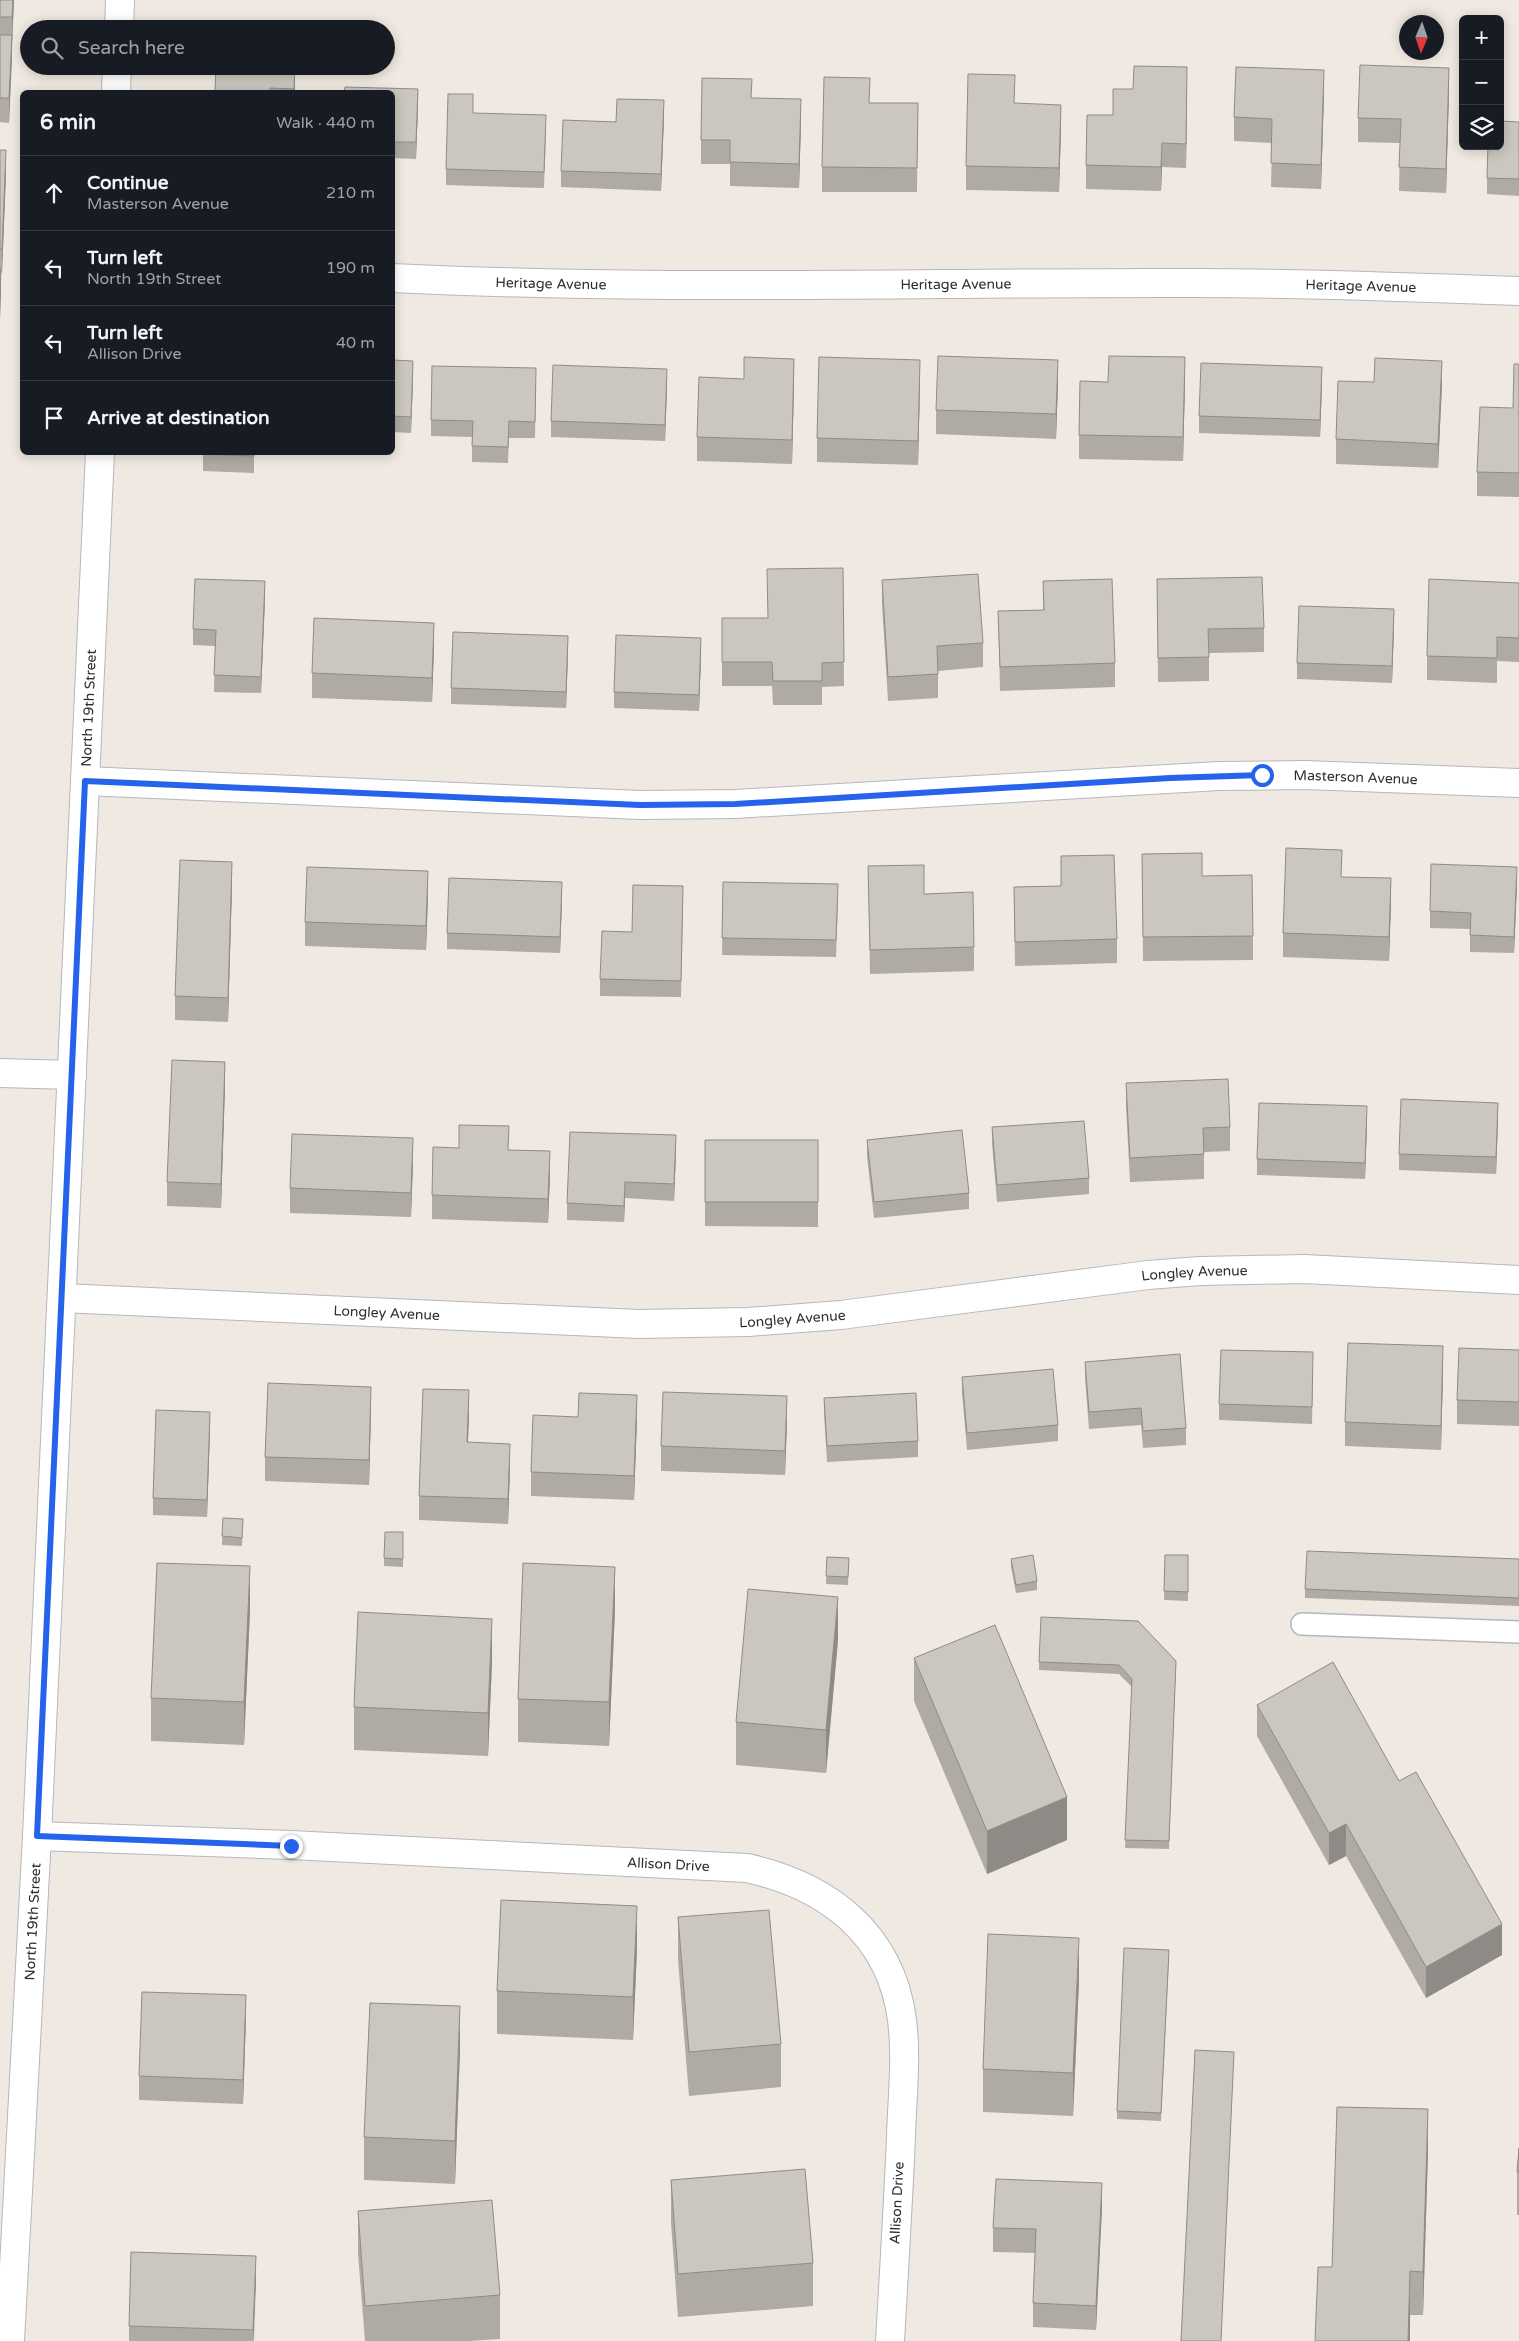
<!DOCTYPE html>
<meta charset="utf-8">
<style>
:root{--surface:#171b24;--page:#242831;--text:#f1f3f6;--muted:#9ea1a6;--line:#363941}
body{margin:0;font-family:"Varela Round",sans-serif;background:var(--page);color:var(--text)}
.controls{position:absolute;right:15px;top:15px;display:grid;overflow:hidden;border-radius:8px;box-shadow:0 2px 12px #0003}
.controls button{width:45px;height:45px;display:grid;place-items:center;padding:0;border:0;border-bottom:1px solid var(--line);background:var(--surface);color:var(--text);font:25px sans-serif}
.compass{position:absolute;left:1399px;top:15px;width:45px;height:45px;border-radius:50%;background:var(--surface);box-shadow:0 2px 12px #0003;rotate:182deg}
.stop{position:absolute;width:15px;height:15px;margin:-11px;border:4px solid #2563eb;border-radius:50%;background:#fff}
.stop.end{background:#2563eb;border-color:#fff;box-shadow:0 1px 5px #0008}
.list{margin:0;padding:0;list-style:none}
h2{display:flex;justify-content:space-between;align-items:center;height:65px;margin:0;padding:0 20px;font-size:21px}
h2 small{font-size:16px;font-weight:400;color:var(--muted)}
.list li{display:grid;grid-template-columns:32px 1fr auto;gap:15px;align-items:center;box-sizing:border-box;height:75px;padding:0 20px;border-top:1px solid var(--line)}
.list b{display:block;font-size:19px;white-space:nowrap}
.list p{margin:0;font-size:16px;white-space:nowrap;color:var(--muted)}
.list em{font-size:16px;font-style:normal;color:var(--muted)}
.icon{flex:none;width:28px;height:28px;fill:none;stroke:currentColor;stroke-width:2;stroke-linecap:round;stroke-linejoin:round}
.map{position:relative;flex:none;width:1519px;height:2341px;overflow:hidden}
.search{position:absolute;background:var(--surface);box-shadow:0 2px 12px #0003;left:20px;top:20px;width:375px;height:55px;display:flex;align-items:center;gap:12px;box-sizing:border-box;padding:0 18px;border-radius:28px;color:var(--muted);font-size:19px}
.panel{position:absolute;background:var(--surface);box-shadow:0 2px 12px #0003;left:20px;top:90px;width:375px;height:365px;border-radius:8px}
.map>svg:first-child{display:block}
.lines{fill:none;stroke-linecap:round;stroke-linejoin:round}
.lane-casing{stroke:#b4b7c1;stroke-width:24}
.street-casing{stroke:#b4b7c1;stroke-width:30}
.secondary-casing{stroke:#b4b7c1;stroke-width:30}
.lane{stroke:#fff;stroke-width:21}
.street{stroke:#fff;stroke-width:28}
.secondary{stroke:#fff;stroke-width:28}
.wall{fill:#afaba4}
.shaded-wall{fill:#8e8b86}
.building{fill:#cbc7bf;stroke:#8e8b86}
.route{stroke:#2563eb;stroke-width:6}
.labels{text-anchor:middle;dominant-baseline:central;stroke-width:4;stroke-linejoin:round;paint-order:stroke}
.street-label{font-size:14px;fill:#2e2e2e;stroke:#fff}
</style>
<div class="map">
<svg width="1519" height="2341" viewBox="0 0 1519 2341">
<rect width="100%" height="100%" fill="#efe9e1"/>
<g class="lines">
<defs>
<path id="lane" d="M1302 1624 1519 1632"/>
<g id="street">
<path id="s1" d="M392 278C661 291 928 282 1196 283 1304 283 1412 287 1519 291"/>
<path id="s2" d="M85 781 640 805 735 804 1219 776 1305 775 1519 783"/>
<path d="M0 1073 72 1075"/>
<path id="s3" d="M62 1298 639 1324 748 1322 841 1315 1148 1275 1200 1271 1304 1269 1519 1280"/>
<path id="s4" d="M37 1836 291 1845 747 1868C828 1886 891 1934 902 2020 907 2058 902 2099 901 2137 898 2205 894 2273 890 2341"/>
</g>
<g id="secondary">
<path d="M119 29 120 0"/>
<path d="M116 92 117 66"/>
<path id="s5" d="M10 2341 37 1836 100 452"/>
</g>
</defs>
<use href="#lane" class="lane-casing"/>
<use href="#street" class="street-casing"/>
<use href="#secondary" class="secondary-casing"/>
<use href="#lane" class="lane"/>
<use href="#street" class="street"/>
<use href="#secondary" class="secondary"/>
</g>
<path class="wall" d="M0 0H14L9 123 0 122Z
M295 66V92H215Z
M1133 89 1187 92 1186 168 1162 167 1161 191 1086 189V165L1113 115Z
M392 92 418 106 416 159 392 158Z
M1449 92 1446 193 1399 191 1400 143 1358 142V118Z
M1324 94 1321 189 1271 187 1272 143 1234 141V117Z
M870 103H918L917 192H822V167Z
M1015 103 1061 129 1059 192 966 190V166Z
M473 113 546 132 544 188 446 185V169Z
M664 117 661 191 561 187V171L616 122Z
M1519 122V196L1487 194V178Z
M801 123 799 188 730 186V164H701V140Z
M0 150 6 174 2 273H1L0 320Z
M392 360 413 377 411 433 392 432Z
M1519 364V497L1477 496V472L1513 408Z
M744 379 794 383 792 464 697 461V437Z
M1185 381 1183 461 1079 459V435L1108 382Z
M920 384 918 465 817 462V438Z
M1058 384 1056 439 936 434V410Z
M1322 384 1320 437 1199 433V416Z
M536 385 535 438H509L508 463 472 462V437L431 436V420Z
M1442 385 1438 468 1336 464V439Z
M667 386 665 441 551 437V421Z
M203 452H254V473L203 471Z
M843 568 844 686 822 687V705H773L772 686H722V618H768Z
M1157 579 1264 628V652L1209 653V681L1158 682Z
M882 580 983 643V667L938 671V698L888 701 882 604Z
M1043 581 1115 663V687L1000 691 998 611 1043 610Z
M1519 583V662L1497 661V683L1427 680V656Z
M265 598 261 693 214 692 215 646 193 645V629Z
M1394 626 1392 683 1297 679V663Z
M434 647 432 702 312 698V673Z
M568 653 566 708 451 704V688Z
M701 655 699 711 614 708V692Z
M1142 854 1202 876 1253 936V960L1143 961Z
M1061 856 1117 939V963L1015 966 1014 887H1061Z
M868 866 924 894 974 947V971L870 974Z
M1342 877 1391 903 1389 961 1283 957V933Z
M723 882 838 900 836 957 722 955Z
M1517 884 1514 953 1470 952V929L1430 928V911Z
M232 886 228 1022 175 1020V996Z
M428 896 426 950 305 946V922Z
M562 899 560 953 447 949V933Z
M683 903 681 997 600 996V979L632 932Z
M1126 1083 1230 1127V1151L1204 1152V1179L1130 1182 1126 1107Z
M225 1086 221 1208 167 1206V1182Z
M1498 1119 1496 1174 1399 1170V1154Z
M1367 1123 1365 1179 1257 1175V1159Z
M992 1127 1089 1178V1194L997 1202 992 1144Z
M705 1140H818V1227L705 1226Z
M867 1140 969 1193V1209L874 1218 867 1157Z
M509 1150 550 1175 548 1223 432 1219V1195Z
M676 1152 674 1201 625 1198 624 1222 567 1220V1203Z
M413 1162 411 1217 290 1213V1188Z
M1519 1350V1426L1457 1424V1400Z
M1085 1362 1186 1428V1445L1143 1448 1141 1425 1089 1429 1085 1378Z
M1313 1369 1312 1424 1219 1420V1404Z
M1443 1371 1441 1450 1345 1446V1422Z
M962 1377 1058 1425V1441L967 1450 962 1393Z
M824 1398 918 1441V1457L827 1462 824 1414Z
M371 1411 369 1485 265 1481V1457Z
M469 1415 468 1442 510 1468 508 1524 419 1520V1496Z
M578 1417 637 1419 634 1500 531 1496V1472Z
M787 1421 785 1475 661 1471V1446Z
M210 1428 207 1517 153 1515V1498Z
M223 1518 243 1519 242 1546 222 1545Z
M403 1532V1567L384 1566V1558Z
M1165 1555H1188V1601L1164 1600Z
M827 1557 849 1558 848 1585 826 1584Z
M1011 1559 1037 1581V1590L1016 1593 1011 1567Z
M1519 1559V1606L1305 1598V1589Z
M250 1610 244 1745 151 1741V1698Z
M615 1610 609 1746 518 1742V1699Z
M838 1640 826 1773 736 1765V1722Z
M914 1658 1067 1840 987 1874 914 1701Z
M1176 1661 1169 1849 1125 1848 1132 1687 1119 1674 1039 1670V1662Z
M492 1662 488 1756 354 1750V1707Z
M1257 1705 1399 1781 1502 1955 1426 1998 1346 1856 1329 1865 1257 1736Z
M678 1917 781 2044V2087L689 2096 678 1960Z
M637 1949 633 2040 497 2034V1991Z
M1169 1958 1161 2121 1117 2119V2111Z
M1079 1981 1073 2116 983 2112V2069Z
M246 2019 243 2104 139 2100V2076Z
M460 2050 455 2184 364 2180V2137Z
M1519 2148V2215H1517V2172Z
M1428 2152 1423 2315H1410L1332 2267Z
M671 2180 813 2263V2306L678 2317 671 2223Z
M1102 2208 1096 2330 1033 2327V2303L1035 2253 993 2252V2228Z
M358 2211 500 2295V2339L470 2341H365L358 2254Z
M256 2280 254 2341H129V2326Z"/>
<path class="shaded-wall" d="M13 0H14L12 42V17Z
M12 35V59L9 123V98Z
M295 66V92H294Z
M1187 67V92L1186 168V144Z
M1449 68V92L1446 193V169Z
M1324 70V94L1321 189V165Z
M418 89V106L416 159V142Z
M801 99V123L799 188V164Z
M664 100V117L661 191V174Z
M1061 105V129L1059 192V168Z
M1162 143V167L1161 191V167Z
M6 150V174L2 273V249Z
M1 269V293L0 320V296Z
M1185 357V381L1183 461V437Z
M794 359V383L792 464V440Z
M920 360V384L918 465V441Z
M1058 360V384L1056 439V414Z
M413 361V377L411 433V417Z
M1442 361V385L1438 468V444Z
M1322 367V384L1320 437V420Z
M667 369V386L665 441V425Z
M265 581V598L261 693V677Z
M1394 609V626L1392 683V666Z
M434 623V647L432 702V678Z
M568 636V653L566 708V692Z
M701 638V655L699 711V695Z
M232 862V886L228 1022V998Z
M1517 867V884L1514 953V937Z
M428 871V896L426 950V926Z
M1391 878V903L1389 961V937Z
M562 882V899L560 953V937Z
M225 1062V1086L221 1208V1184Z
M1498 1103V1119L1496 1174V1157Z
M1367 1106V1123L1365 1179V1163Z
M676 1135V1152L674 1201V1184Z
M413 1138V1162L411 1217V1193Z
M550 1151V1175L548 1223V1199Z
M625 1182V1198L624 1222V1206Z
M1443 1346V1371L1441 1450V1426Z
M371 1387V1411L369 1485V1460Z
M469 1390V1415L467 1466V1442Z
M637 1395V1419L634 1500V1476Z
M787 1396V1421L785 1475V1451Z
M210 1412V1428L207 1517V1500Z
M510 1444V1468L508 1524V1499Z
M250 1566V1610L244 1745V1702Z
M615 1567V1610L609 1746V1702Z
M838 1597V1640L826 1773V1730Z
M492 1619V1662L488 1756V1713Z
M1067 1797V1840L987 1874V1831Z
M1346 1824V1856L1329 1865V1833Z
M637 1906V1949L633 2040V1997Z
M1502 1924V1955L1426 1998V1967Z
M1079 1938V1981L1073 2116V2073Z
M246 1995V2019L243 2104V2080Z
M460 2006V2050L455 2184V2141Z
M1428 2109V2152L1423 2315V2272Z
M1102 2183V2208L1096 2330V2306Z
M256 2256V2280L253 2341V2330Z
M1410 2271V2341H1408Z"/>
<path class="building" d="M0 0H13L12 17H0Z
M0 35H12L9 98H0Z
M1360 65 1449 68 1446 169 1399 167 1401 119 1358 118Z
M216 66H295L294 89 270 88V92H215Z
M1134 66 1187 67 1186 144 1162 143 1161 167 1086 165 1087 115H1113V89H1133Z
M1236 67 1324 70 1321 165 1271 163 1272 119 1234 117Z
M968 74 1015 75 1014 103 1061 105 1059 168 966 166Z
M824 77 870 78 869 103H918L917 168 822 167Z
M702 78 752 79 751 98 801 99 799 164 730 162V140H701Z
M345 87 418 89 416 142H392V92H344Z
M448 94H473V113L546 115 544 172 446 169Z
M617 99 664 100 661 174 561 171 563 120 616 122Z
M1500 121 1519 122V179L1487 178 1488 146H1500Z
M0 150H6L2 249H0Z
M0 269H1L0 296Z
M938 356 1058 360 1056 414 936 410Z
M1109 356 1185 357 1183 437 1079 435 1080 381 1108 382Z
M744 357 794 359 792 440 697 437 699 377 744 379Z
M819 357 920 360 918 441 817 438Z
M1375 358 1442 361 1438 444 1336 439 1338 381 1374 382Z
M392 360 413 361 411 417 392 416Z
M1201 363 1322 367 1320 420 1199 416Z
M1514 364H1519V473L1477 472 1480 407 1513 408Z
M553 365 667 369 665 425 551 421Z
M432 366 536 368 535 422 509 421 508 447 472 446 473 421 431 420Z
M203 452H254V456L203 454Z
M843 568 844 662 822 663V681H773L772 662H722V618H768L767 569Z
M978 574 983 643 937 646 938 674 888 677 882 580Z
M1262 577 1264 628 1208 629 1209 657 1158 658 1157 579Z
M195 579 265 581 261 677 214 675 216 630 193 629Z
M1112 579 1115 663 1000 667 998 611 1044 610 1043 581Z
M1429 579 1519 583V638L1497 637V658L1427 656Z
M1299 606 1394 609 1392 666 1297 663Z
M314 618 434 623 432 678 312 673Z
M453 632 568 636 566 692 451 688Z
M616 635 701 638 699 695 614 692Z
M1286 848 1342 850 1341 877 1391 878 1389 937 1283 933Z
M1202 853V876L1252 875 1253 936 1143 937 1142 854Z
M1114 855 1117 939 1015 942 1014 887 1061 886V856Z
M180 860 232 862 228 998 175 996Z
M1431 864 1517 867 1514 937 1470 935 1471 913 1430 911Z
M924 865V894L973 892 974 947 870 950 868 866Z
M307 867 428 871 426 926 305 922Z
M449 878 562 882 560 937 447 933Z
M723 882 838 884 836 940 722 938Z
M633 885 683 886 681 981 600 979 602 931 632 932Z
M172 1060 225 1062 221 1184 167 1182Z
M1228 1079 1230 1127 1203 1128 1204 1154 1130 1158 1126 1083Z
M1401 1099 1498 1103 1496 1157 1399 1154Z
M1259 1103 1367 1106 1365 1163 1257 1159Z
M1084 1121 1089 1178 997 1185 992 1127Z
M459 1125 509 1126 508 1150 550 1151 548 1199 432 1195 433 1147 459 1148Z
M962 1130 969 1193 874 1202 867 1140Z
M570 1132 676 1135 674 1184 625 1182 624 1206 567 1203Z
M292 1134 413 1138 411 1193 290 1188Z
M705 1140H818V1202H705Z
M1348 1343 1443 1346 1441 1426 1345 1422Z
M1459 1348 1519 1350V1402L1457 1400Z
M1221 1350 1313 1352 1312 1407 1219 1404Z
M1180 1354 1186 1428 1143 1431 1141 1408 1089 1412 1085 1362Z
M1053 1369 1058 1425 967 1433 962 1377Z
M268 1383 371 1387 369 1460 265 1457Z
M423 1389 469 1390 467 1442 510 1444 508 1499 419 1496Z
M663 1392 787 1396 785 1451 661 1446Z
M579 1393 637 1395 634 1476 531 1472 533 1415 578 1417Z
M916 1393 918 1441 827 1446 824 1398Z
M156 1410 210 1412 207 1500 153 1498Z
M223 1518 243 1519 242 1538 222 1536Z
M385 1532H403V1559L384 1558Z
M1307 1551 1519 1559V1598L1305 1589Z
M1033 1555 1037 1581 1016 1585 1011 1559Z
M1165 1555H1188V1592L1164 1591Z
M827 1557 849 1558 848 1577 826 1576Z
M157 1563 250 1566 244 1702 151 1698Z
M523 1563 615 1567 609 1702 518 1699Z
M748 1589 838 1597 826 1730 736 1722Z
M358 1612 492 1619 488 1713 354 1707Z
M1041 1617 1138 1621 1176 1661 1169 1841 1125 1840 1132 1679 1119 1665 1039 1662Z
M995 1625 1067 1797 987 1831 914 1658Z
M1333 1662 1399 1781 1416 1772 1502 1924 1426 1967 1346 1824 1329 1833 1257 1705Z
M501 1900 637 1906 633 1997 497 1991Z
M769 1910 781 2044 689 2052 678 1917Z
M988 1934 1079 1938 1073 2073 983 2069Z
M1124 1948 1169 1950 1161 2113 1117 2111Z
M142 1992 246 1995 243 2080 139 2076Z
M370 2003 460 2006 455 2141 364 2137Z
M1195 2050 1234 2052 1221 2341H1181Z
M1337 2107 1428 2109 1423 2272 1410 2271 1408 2341H1315L1318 2267H1332Z
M1519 2148V2172H1517Z
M805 2169 813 2263 678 2274 671 2180Z
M996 2179 1102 2183 1096 2306 1033 2303 1036 2229 993 2228Z
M492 2200 500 2295 365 2306 358 2211Z
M131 2252 256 2256 253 2330 129 2326Z"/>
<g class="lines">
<path class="route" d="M291 1846 37 1836 85 781 640 805 735 804 1170 778 1262 775"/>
</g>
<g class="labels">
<g class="street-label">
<text stroke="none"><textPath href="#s1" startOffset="159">Heritage Avenue</textPath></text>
<text stroke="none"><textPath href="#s1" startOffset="564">Heritage Avenue</textPath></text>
<text stroke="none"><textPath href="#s1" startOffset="969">Heritage Avenue</textPath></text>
<text stroke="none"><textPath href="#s5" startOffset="1635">North 19th Street</textPath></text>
<text stroke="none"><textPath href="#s2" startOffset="1272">Masterson Avenue</textPath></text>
<text stroke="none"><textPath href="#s3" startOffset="1136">Longley Avenue</textPath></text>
<text stroke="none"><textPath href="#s3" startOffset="325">Longley Avenue</textPath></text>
<text stroke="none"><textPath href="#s3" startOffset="731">Longley Avenue</textPath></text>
<text stroke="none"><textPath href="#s4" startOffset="632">Allison Drive</textPath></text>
<text stroke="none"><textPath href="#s5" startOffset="420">North 19th Street</textPath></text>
<text transform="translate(897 2203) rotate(-87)">Allison Drive</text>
</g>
</g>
</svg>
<div class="controls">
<button>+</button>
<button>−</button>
<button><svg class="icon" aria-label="layers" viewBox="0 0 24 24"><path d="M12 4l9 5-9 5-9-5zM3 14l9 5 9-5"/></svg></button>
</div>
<svg class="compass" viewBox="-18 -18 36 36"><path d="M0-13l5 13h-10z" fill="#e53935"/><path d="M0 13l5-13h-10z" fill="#9ea1a6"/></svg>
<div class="stop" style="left:1262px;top:775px"></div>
<div class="stop end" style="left:291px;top:1846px"></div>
<div class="search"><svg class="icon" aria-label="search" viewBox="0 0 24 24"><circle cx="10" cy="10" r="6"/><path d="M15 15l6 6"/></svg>Search here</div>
<section class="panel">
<h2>6 min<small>Walk · 440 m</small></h2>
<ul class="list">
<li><svg class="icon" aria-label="ahead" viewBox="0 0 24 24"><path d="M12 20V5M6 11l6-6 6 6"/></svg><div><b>Continue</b><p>Masterson Avenue</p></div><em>210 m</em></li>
<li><svg class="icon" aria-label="left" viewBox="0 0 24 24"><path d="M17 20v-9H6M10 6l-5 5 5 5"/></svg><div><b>Turn left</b><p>North 19th Street</p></div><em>190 m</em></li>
<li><svg class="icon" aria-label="left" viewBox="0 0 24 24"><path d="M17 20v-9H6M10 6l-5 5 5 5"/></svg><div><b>Turn left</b><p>Allison Drive</p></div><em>40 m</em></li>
<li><svg class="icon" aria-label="arrive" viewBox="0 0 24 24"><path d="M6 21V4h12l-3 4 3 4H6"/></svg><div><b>Arrive at destination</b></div></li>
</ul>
</section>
</div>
